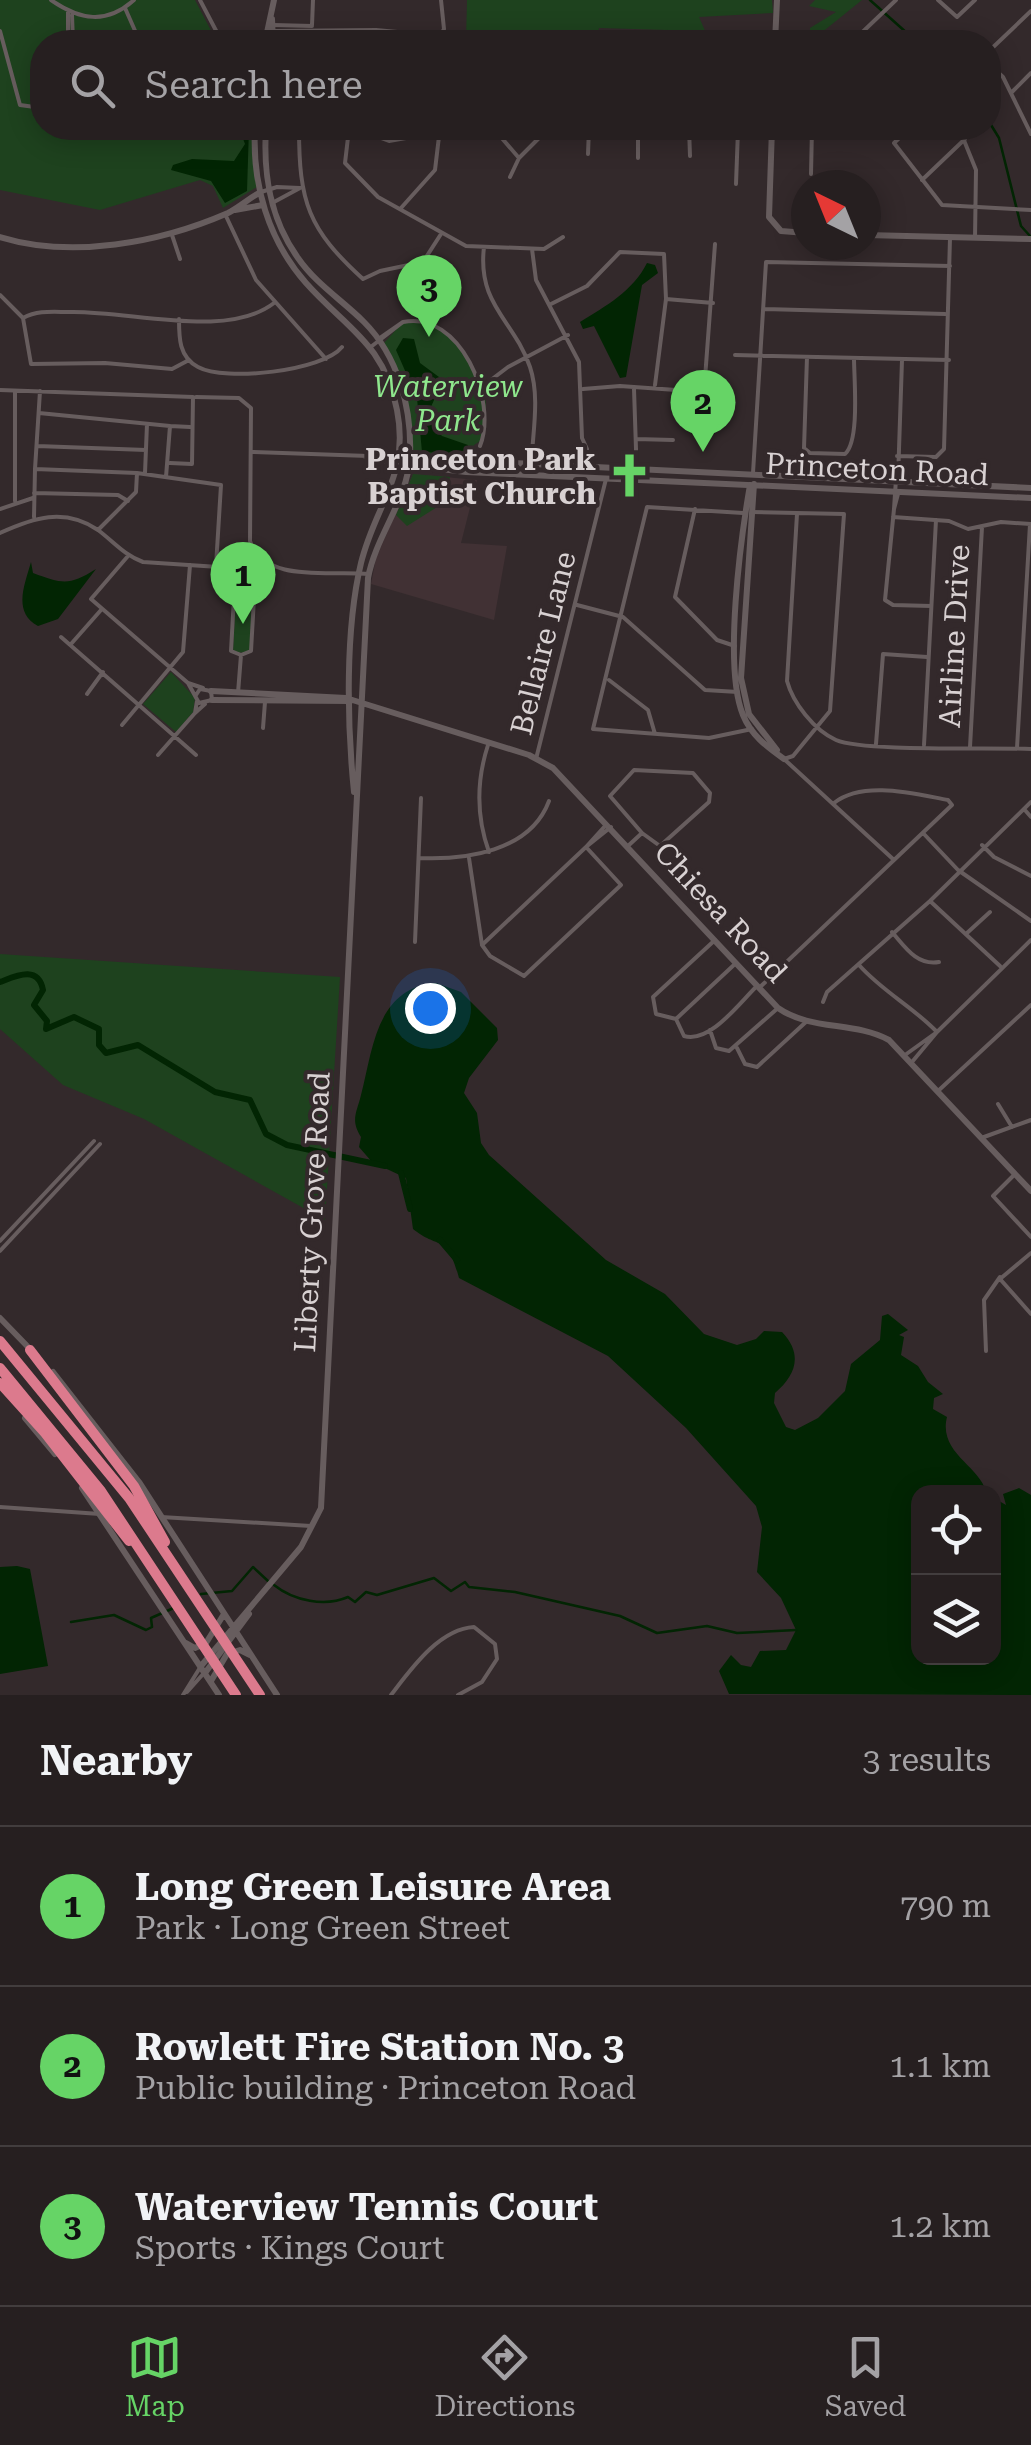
<!DOCTYPE html>
<meta charset="utf-8">
<style>
:root{--surface:#261f20;--page:#322c2d;--text:#f1f3f6;--muted:#a4a2a5;--line:#423d3e;--accent:#66d466}
body{margin:0;font-family:"Roboto Serif",serif;background:var(--page);color:var(--text)}
.controls{position:absolute;right:30px;bottom:30px;display:grid;overflow:hidden;border-radius:20px;box-shadow:0 5px 25px #0003}
.controls button{width:90px;height:90px;display:grid;place-items:center;padding:0;border:0;border-bottom:2px solid var(--line);background:var(--surface);color:var(--text);font:50px sans-serif}
.compass{position:absolute;left:791px;top:170px;width:90px;height:90px;border-radius:50%;background:var(--surface);box-shadow:0 5px 25px #0003;rotate:317deg}
.you{position:absolute;left:430px;top:1008px;width:35px;height:35px;margin:-25px;border:8px solid #fff;border-radius:50%;background:#1a73e8;box-shadow:0 0 0 15px #1a73e833}
.badge{display:grid;place-items:center;width:65px;height:65px;border-radius:50%;background:var(--accent);color:#111;font-size:32px;font-weight:700}
.pin{position:absolute;translate:-50% -82px;filter:drop-shadow(0 2px 5px #0008)}
.pin::after{content:'';position:absolute;top:52px;width:35px;height:30px;background:inherit;clip-path:polygon(0 0,100% 0,50% 100%)}
.list{margin:0;padding:0;list-style:none}
h2{display:flex;justify-content:space-between;align-items:center;height:130px;margin:0;padding:0 40px;font-size:42px}
h2 small{font-size:32px;font-weight:400;color:var(--muted)}
.list li{display:grid;grid-template-columns:65px 1fr auto;gap:30px;align-items:center;box-sizing:border-box;height:160px;padding:0 40px;border-top:2px solid var(--line)}
.list b{display:block;font-size:38px;white-space:nowrap}
.list p{margin:0;font-size:32px;white-space:nowrap;color:var(--muted)}
.list em{font-size:32px;font-style:normal;color:var(--muted)}
.icon{flex:none;width:55px;height:55px;fill:none;stroke:currentColor;stroke-width:2;stroke-linecap:round;stroke-linejoin:round}
.map{position:relative;flex:none;width:1031px;height:1695px;overflow:hidden}
.search{position:absolute;background:var(--surface);box-shadow:0 5px 25px #0003;left:30px;right:30px;top:30px;height:110px;display:flex;align-items:center;gap:25px;box-sizing:border-box;padding:0 35px;border-radius:40px;color:var(--muted);font-size:38px}
.sheet{height:610px;background:var(--surface)}
nav{display:flex;justify-content:space-around;align-items:center;box-sizing:border-box;height:140px;border-top:2px solid var(--line);background:var(--surface);font-size:28px;color:var(--muted)}
nav a{display:grid;justify-items:center;gap:5px}
nav .on{color:var(--accent)}
.map>svg:first-child{display:block}
.built{fill:#413134}
.green{fill:#1e421e}
.water{fill:#022503}
.lines{fill:none;stroke-linecap:round;stroke-linejoin:round}
.stream{stroke:#022503;stroke-width:2.5}
.river{stroke:#022503;stroke-width:6}
.street{stroke:#675d5e;stroke-width:4}
.secondary{stroke:#675d5e;stroke-width:6}
.highway{stroke:#dc7a8d;stroke-width:10}
.labels{text-anchor:middle;dominant-baseline:central;stroke-width:8;stroke-linejoin:round;paint-order:stroke}
.park-label{font-size:30px;font-style:italic;fill:#8fe78d;stroke:#33292b}
.poi-label{font-size:30px;font-weight:bold;fill:#d8d1d2;stroke:#33292b;text-anchor:end}
.street-label{font-size:30px;fill:#d8d1d2;stroke:#33292b}
</style>
<div class="map">
<svg width="1031" height="1695" viewBox="0 0 1031 1695">
<rect width="100%" height="100%" fill="#33292b"/>
<path class="built" d="M413 474 477 480 461 543 507 546 494 620 371 584 376 558Z"/>
<path class="green" d="M0 0H195L217 42H42V128H254L257 187 223 208 213 186 200 180 100 210 0 190Z
M467 0H772L773 13 699 17 710 42H667L668 30 599 28 596 42H466Z
M815 0H862L810 42V28L836 12 809 6Z
M418 319C446 323 478 365 484 392 488 407 485 425 483 439L474 445 475 460 414 455 404 382 384 343 403 322Z
M413 474 450 477 442 504 407 526 396 515Z
M236 596H252L250 653 233 652Z
M171 672 195 698 193 712 176 732 143 704Z
M0 954 340 977 325 1220 144 1119 63 1085 0 1029Z"/>
<path class="water" d="M239 128H249L247 191 225 203 211 181 171 170 173 165 192 159 234 161 245 144Z
M647 263 655 265 658 273 642 285 626 377 620 378 594 326 583 329 580 322C606 306 633 291 647 263Z
M403 338 414 339 420 363 443 380 430 409 431 424 442 436 468 445 464 454 422 452 417 398 396 350Z
M31 562 33 573C63 584 69 586 96 569L58 619 38 626C12 612 25 584 31 562Z
M436 983 461 992 497 1028 498 1040 469 1078 464 1093 477 1113 481 1143 489 1155 606 1260 665 1294 704 1334 737 1345 756 1339 764 1331 782 1332C804 1355 795 1376 775 1393L774 1403 786 1427 795 1430 818 1418 845 1391 851 1364 880 1340 882 1316 888 1314 908 1330 899 1335 904 1337 901 1355 918 1366 928 1382 943 1394 934 1398 933 1409 947 1417C938 1453 980 1466 986 1492H918V1658H994V1498L1006 1505 1003 1494 1019 1488 1031 1495V1695L729 1694 719 1671 731 1655 741 1665 751 1667 760 1651 786 1650 796 1630 781 1598 757 1572 762 1527 756 1506 686 1428 608 1356 459 1278C447 1233 439 1250 413 1229L406 1178 372 1162 359 1147 361 1137C350 1120 357 1112 361 1095 373 1049 376 988 436 983Z
M17 1566 30 1569 48 1666 0 1674V1567Z"/>
<g class="lines">
<path class="stream" d="M870 0 917 42
M988 120 999 138 1021 226 1030 236
M274 1585C294 1601 325 1607 348 1597L355 1602 366 1592 377 1595 434 1578 451 1591 465 1582 469 1587 515 1592 620 1616 657 1633 707 1626 737 1633 796 1630
M201 1594 232 1591 253 1567 268 1581
M71 1622 114 1615 146 1630 152 1627 151 1618 176 1607"/>
<path class="river" d="M0 982C16 976 38 965 43 990L34 1005 47 1021 46 1029 74 1017 99 1029V1045L106 1053 138 1045 215 1092 250 1100 266 1134 287 1145 385 1166
M401 1173 410 1209
M440 1240 457 1260"/>
<path class="street" d="M51 0C80 20 106 25 134 0
M200 0 222 42
M938 0 957 17 975 0
M125 8 140 42
M72 15 73 42
M273 25 312 26
M312 25 313 0
M0 31 20 105 42 108
M274 31 376 30 440 36 444 29 441 0
M68 42V12
M852 42 896 0
M988 52 1031 11
M988 63 1003 77 1031 134
M1011 93 1031 73
M299 128C299 202 308 229 363 279L380 271 423 262 441 234
M493 128 519 158
M638 128V158
M689 128 690 156
M716 128 793 134 803 130 797 128
M910 128 894 143 942 205 1031 210
M959 128 976 170 975 238
M349 129 345 163 378 197 466 246 544 249 563 237
M299 130 354 128 389 141 440 132
M803 130 827 128
M588 154 589 128
M811 174 812 128
M510 177 519 158 549 128
M922 180 965 139
M736 184 738 130
M261 192 277 187 300 188
M274 202 300 188
M401 208 435 170 440 128
M225 214 256 280 326 359
M172 235 180 259
M484 247C477 305 514 320 530 367 539 394 534 425 532 453
M532 249 536 280 579 362 582 438 587 449
M0 295 23 318 31 364 105 363 172 369 189 360
M666 299 713 303
M551 304 587 286 620 252 664 254 666 299 655 385
M765 309 945 314
M23 318C38 310 53 312 69 312 129 310 226 340 274 303
M179 319C179 338 179 357 198 367 225 382 323 371 342 347
M403 322C460 310 498 400 480 446
M372 346 403 322 380 338
M735 355 949 360
M807 357 804 448 810 453 845 454C860 441 854 379 854 358
M483 386 508 367 568 335
M583 389 620 386 704 392 715 244
M634 389 636 449
M0 390 193 397 192 464 170 463
M40 391 35 469 137 473
M196 397 239 398 251 408 250 541C264 584 332 570 369 574
M39 413 170 426 166 477
M170 426 190 427
M636 439 673 440
M37 446 146 450
M253 452 397 457
M363 456 397 464
M897 456 936 457 944 449 950 238
M897 464 894 509 898 494
M145 473 147 424
M753 473 766 262 950 266
M898 479 902 360
M636 480V449V470
M34 493 118 495 128 501
M15 501V392
M0 509 33 498
M695 509 675 597 717 640 735 646
M894 509 885 600 893 605 931 606
M752 512 844 514 830 711 793 756 784 759 894 860
M743 513 647 507 593 729 709 738 752 729
M797 514 787 681C793 703 814 730 836 740 864 752 992 747 1031 749
M34 517 35 469
M893 517 949 521 968 529 1001 522 1031 524
M98 530 136 492 137 473 221 485 216 566
M0 533C33 518 64 507 98 530 114 542 124 555 143 562L249 569 260 560
M128 556 91 599 188 683
M247 593 249 569
M577 605 623 617 705 690 738 692
M61 637 196 755
M71 644 101 610
M609 680 648 710 655 734
M238 693 241 655 251 651 254 598 250 593 234 597 231 651 241 655
M87 694 103 672
M196 695 200 689 211 691 212 700 199 703 188 683 203 688
M197 701 195 713 205 704
M122 725 183 652 190 565
M263 728 265 702
M876 744 883 654 927 657
M488 745C476 782 476 816 489 852
M924 745 936 520
M970 747 982 527
M1017 748 1030 524
M158 755 195 713
M536 759 606 479
M1024 809 1031 817
M605 826 586 847 611 827
M923 833 958 870 1031 921
M629 845 642 833 660 846 709 802 710 793 693 773 634 770 610 796 642 833
M982 845 994 857 1031 876
M419 858C465 860 530 852 549 801
M469 858 482 945 490 956 524 976 621 885 586 847 482 945
M930 901 1000 966
M892 932C905 947 917 966 939 962
M967 933 990 912
M415 942 421 798
M736 963 676 1019 684 1036C710 1044 740 1002 757 986
M859 965C883 992 912 1006 937 1032L1031 940
M759 988 952 805 948 800C915 794 863 780 834 803
M823 1002 827 992 930 901 1031 802
M676 1019 656 1014 653 997 715 940
M710 1030 716 1048 729 1051 778 1008
M737 1048 745 1064 757 1067 807 1021
M905 1055 937 1032 912 1062
M938 1091 1031 1005
M998 1104 1012 1127
M984 1137 1031 1120
M1015 1174 993 1196 1031 1237
M0 1241 94 1141
M0 1251 100 1144
M1031 1253 1000 1279 1031 1314
M986 1351 984 1300 1000 1277
M0 1507 100 1514
M161 1517 311 1526
M187 1692 204 1673
M183 1695 201 1666
M391 1695C411 1669 439 1629 474 1627L495 1644 497 1659 482 1682 458 1695"/>
<path class="secondary" d="M272 19 273 42
M265 42 274 0
M775 42 777 0
M255 128C252 184 268 240 306 283 347 329 384 343 397 410 410 476 375 505 361 563 345 630 347 723 354 792
M772 128 769 217 781 231 806 233
M235 210 263 205
M866 235 1031 239
M0 237C72 259 159 243 228 213 240 207 249 198 261 192
M408 458 1031 488
M399 464 466 472 1031 498
M754 484 741 678 749 714 777 750
M750 485C741 537 723 667 743 715 751 735 767 747 784 759
M211 691 346 698 529 755 553 768 778 1008C811 1031 854 1021 889 1040L1031 1191
M212 700 350 701
M0 1318 30 1349
M53 1372 139 1482 277 1695
M25 1418 55 1454
M82 1488 219 1695
M186 1643 195 1648 206 1643 224 1614
M201 1666 301 1547 321 1508 368 578C376 535 408 500 410 456 412 408 398 356 364 322 342 300 316 284 298 258 270 219 263 175 266 128
M205 1673 249 1614
M211 1681 227 1654 240 1650 250 1655"/>
<path class="highway" d="M0 1341 129 1498 260 1695
M30 1350 134 1486 165 1542
M0 1368 101 1491 236 1695
M0 1383 45 1433 129 1541"/>
</g>
<defs>
<symbol id="church-bare" viewBox="-9 -9 18 18"><path d="M-1.2-6h2.4v3.5h3.3v2.4h-3.3V6h-2.4V-.1h-3.3v-2.4h3.3Z" fill="#66d466" stroke="#33292b" stroke-width="2.5" paint-order="stroke"/></symbol>
</defs>
<g fill-rule="evenodd">
<use href="#church-bare" x="598" y="444" width="63" height="63"/>
</g>
<g class="labels">
<g class="park-label">
<text x="448" y="386">Waterview<tspan x="448" dy="34">Park</tspan></text>
</g>
<g class="poi-label">
<text x="596" y="459">Princeton Park<tspan x="596" dy="34">Baptist Church</tspan></text>
</g>
<g class="street-label">
<text transform="translate(877 469) rotate(3)">Princeton Road</text>
<text transform="translate(954 636) rotate(-87)">Airline Drive</text>
<text transform="translate(543 643) rotate(-76)">Bellaire Lane</text>
<text transform="translate(721 912) rotate(47)">Chiesa Road</text>
<text transform="translate(312 1212) rotate(-87)">Liberty Grove Road</text>
</g>
</g>
</svg>
<div class="controls">
<button><svg class="icon" aria-label="locate" viewBox="0 0 24 24"><circle cx="12" cy="12" r="6"/><path d="M12 2v4M12 18v4M2 12h4M18 12h4"/></svg></button>
<button><svg class="icon" aria-label="layers" viewBox="0 0 24 24"><path d="M12 4l9 5-9 5-9-5zM3 14l9 5 9-5"/></svg></button>
</div>
<svg class="compass" viewBox="-18 -18 36 36"><path d="M0-13l5 13h-10z" fill="#e53935"/><path d="M0 13l5-13h-10z" fill="#a4a2a5"/></svg>
<div class="you"></div>
<div class="pin badge" style="left:243px;top:624px">1</div>
<div class="pin badge" style="left:703px;top:452px">2</div>
<div class="pin badge" style="left:429px;top:337px">3</div>
<div class="search"><svg class="icon" aria-label="search" viewBox="0 0 24 24"><circle cx="10" cy="10" r="6"/><path d="M15 15l6 6"/></svg>Search here</div>
</div>
<section class="sheet">
<h2>Nearby<small>3 results</small></h2>
<ul class="list">
<li><span class="badge">1</span><div><b>Long Green Leisure Area</b><p>Park · Long Green Street</p></div><em>790 m</em></li>
<li><span class="badge">2</span><div><b>Rowlett Fire Station No. 3</b><p>Public building · Princeton Road</p></div><em>1.1 km</em></li>
<li><span class="badge">3</span><div><b>Waterview Tennis Court</b><p>Sports · Kings Court</p></div><em>1.2 km</em></li>
</ul>
</section>
<nav>
<a class="on"><svg class="icon" aria-label="map" viewBox="0 0 24 24"><path d="M3 6l6-2 6 2 6-2v14l-6 2-6-2-6 2zM9 4v14M15 6v14"/></svg>Map</a>
<a><svg class="icon" aria-label="directions" viewBox="0 0 24 24"><path d="M12 3l9 9-9 9-9-9zM9 14v-3h6M13 9l2 2-2 2"/></svg>Directions</a>
<a><svg class="icon" aria-label="saved" viewBox="0 0 24 24"><path d="M7 4h10v16l-5-4-5 4z"/></svg>Saved</a>
</nav>
